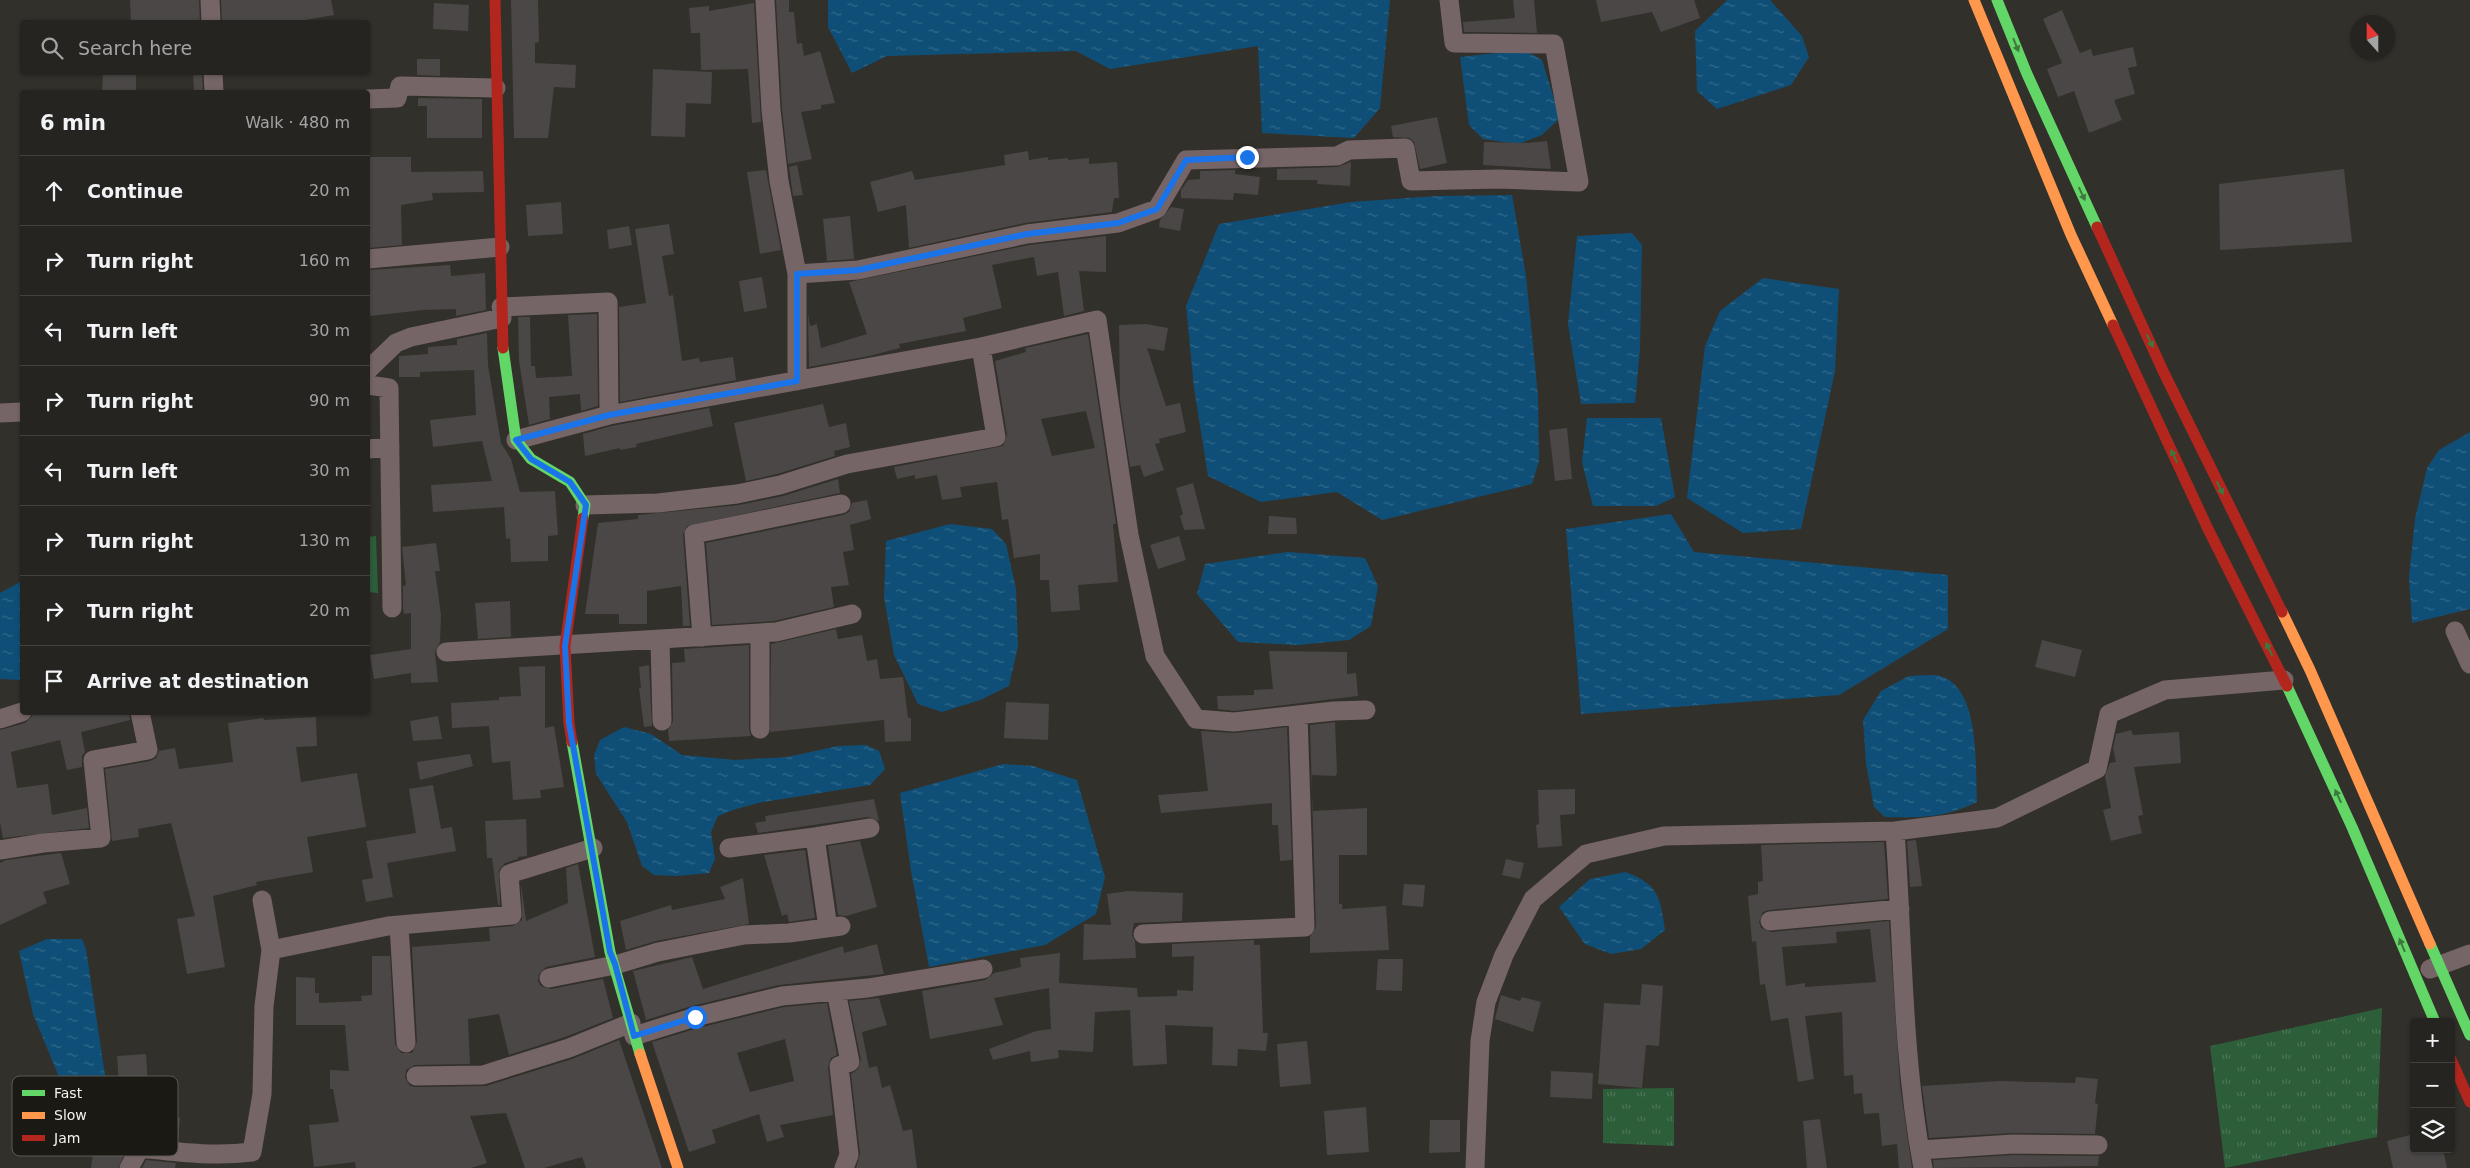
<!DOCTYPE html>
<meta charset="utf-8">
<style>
:root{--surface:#262420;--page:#2e2c29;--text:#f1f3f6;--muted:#a4a4a5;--line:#42413e}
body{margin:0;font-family:"DejaVu Sans",sans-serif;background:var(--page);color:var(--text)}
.controls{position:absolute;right:15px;bottom:15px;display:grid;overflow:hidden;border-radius:5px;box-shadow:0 1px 4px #0004}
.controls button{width:45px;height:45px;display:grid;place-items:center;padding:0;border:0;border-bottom:1px solid var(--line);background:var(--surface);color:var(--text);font:25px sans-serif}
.compass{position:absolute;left:2350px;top:15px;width:45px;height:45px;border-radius:50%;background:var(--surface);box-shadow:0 1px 4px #0004;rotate:339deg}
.stop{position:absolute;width:15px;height:15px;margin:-11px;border:4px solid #1a73e8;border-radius:50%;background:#fff}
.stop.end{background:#1a73e8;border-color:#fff;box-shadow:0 1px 5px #0008}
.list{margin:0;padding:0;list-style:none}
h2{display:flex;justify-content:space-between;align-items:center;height:65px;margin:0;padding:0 20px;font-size:21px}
h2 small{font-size:16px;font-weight:400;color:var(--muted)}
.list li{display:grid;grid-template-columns:32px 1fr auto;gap:15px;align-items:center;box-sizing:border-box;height:70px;padding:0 20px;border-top:1px solid var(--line)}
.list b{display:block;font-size:19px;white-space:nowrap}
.list em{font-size:16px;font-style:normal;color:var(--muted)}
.icon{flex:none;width:28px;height:28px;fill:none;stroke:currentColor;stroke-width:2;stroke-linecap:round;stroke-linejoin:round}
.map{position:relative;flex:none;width:2470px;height:1168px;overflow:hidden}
.search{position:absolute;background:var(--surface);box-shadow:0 1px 4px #0004;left:20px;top:20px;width:350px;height:55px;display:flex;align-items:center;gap:12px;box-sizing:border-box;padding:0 18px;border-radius:5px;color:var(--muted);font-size:19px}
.panel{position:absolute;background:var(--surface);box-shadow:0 1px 4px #0004;left:20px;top:90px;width:350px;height:625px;border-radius:5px}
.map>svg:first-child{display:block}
.grass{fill:url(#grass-tufts)}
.water{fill:url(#water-ripples)}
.building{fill:#4a4746;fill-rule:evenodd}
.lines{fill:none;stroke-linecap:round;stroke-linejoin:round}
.street{stroke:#766566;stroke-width:19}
.fast{stroke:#63d668;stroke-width:11}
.slow{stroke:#ff974d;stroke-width:11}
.jam{stroke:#b3261e;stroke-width:11}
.oneway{fill:#3f783e}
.route{stroke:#1a73e8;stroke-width:6}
.key{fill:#1b1914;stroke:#5c5a55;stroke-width:1}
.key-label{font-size:14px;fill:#f5f2ec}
</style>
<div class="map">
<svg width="2470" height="1168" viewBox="0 0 2470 1168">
<defs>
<pattern id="grass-tufts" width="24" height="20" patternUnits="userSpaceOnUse" patternTransform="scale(1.25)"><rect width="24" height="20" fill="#2c5e3a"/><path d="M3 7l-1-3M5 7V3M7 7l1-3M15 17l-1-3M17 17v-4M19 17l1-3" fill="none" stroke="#4b7657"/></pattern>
<pattern id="water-ripples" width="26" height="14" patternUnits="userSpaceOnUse" patternTransform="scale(1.25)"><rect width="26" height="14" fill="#0f4f77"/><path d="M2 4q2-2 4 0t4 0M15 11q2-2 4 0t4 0" fill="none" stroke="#33698a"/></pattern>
</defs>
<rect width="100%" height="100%" fill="#32302a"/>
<path class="grass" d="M376 536 378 593 368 592V537Z
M2382 1008 2377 1137 2225 1168 2210 1046Z
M1674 1088V1146L1603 1143V1089Z"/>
<path class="water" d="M828 0H1390L1380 108 1354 138 1262 133 1258 46 1110 69 1076 51 887 56 852 73 828 27Z
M1727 0H1770L1802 36 1809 57 1791 85 1717 109 1697 91 1695 31Z
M1524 50 1542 60 1560 118 1542 135 1518 144 1483 139 1469 125 1460 57Z
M1512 195 1526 276 1538 396 1539 461 1532 484 1382 520 1337 492 1261 502 1208 476 1194 388 1186 306 1219 224 1351 202 1437 196Z
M1632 233 1642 245 1640 350 1635 403 1581 404 1568 324 1577 236Z
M1763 278 1839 289 1835 371 1801 529 1743 533 1687 498 1705 346 1720 311Z
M1587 418H1661L1675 497 1656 506H1593L1582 462Z
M2470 432V609L2412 623 2409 577 2415 519 2427 468 2439 450Z
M1671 514 1694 552 1948 575V629L1839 695 1581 714 1566 529Z
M950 524 992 529 1006 544 1016 589 1018 646 1009 686 980 700 942 712 918 704 894 655 884 597 886 541Z
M1288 552 1365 558 1378 586 1371 626 1349 640 1298 645 1238 642 1197 594 1205 564Z
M22 581V680L0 679V593Z
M1909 676C1918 676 1931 674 1940 676 1981 687 1975 769 1977 802 1944 818 1921 818 1885 817L1874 807 1866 764 1863 720 1881 691Z
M624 727 651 734 682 755 735 760 787 757 838 746 866 745 879 751 885 769 870 785 758 803 736 809 718 816 711 832 715 859 709 873 677 876 654 875 642 866 627 822 596 774 594 755 600 740Z
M1003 764 1033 766 1077 780 1105 877 1096 914 1045 945 929 967 911 871 900 793Z
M1626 872C1659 885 1660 897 1665 930L1641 949 1611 954 1585 944 1559 907 1590 879Z
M47 939H82L86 949 108 1095 82 1115 67 1114 59 1077 33 1014 19 951Z"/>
<path class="building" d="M130 0H199L200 22H131Z
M221 0H331L334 15 294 22H222Z
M511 0H538L539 42 535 43V63L576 65 575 88 554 87 548 138H514Z
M776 0H789V12H794L797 44 802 43 804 56 820 51 835 103 821 105V109L801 112 812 159 788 164 782 109Z
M1513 0H1534L1537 33 1464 32 1463 22 1515 18Z
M1596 0H1694L1700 18 1661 32 1652 12 1601 22Z
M434 3 469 5 468 31 433 29Z
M754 3 761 122 752 123 748 69 701 70 700 33H691L689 8 709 6V11Z
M2062 10 2080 53 2091 49 2093 56 2133 47 2137 66 2128 68 2135 94 2114 100 2122 120 2089 133 2074 91 2058 97 2047 69 2062 63 2043 19Z
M417 59H440V76L417 75Z
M653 69 712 72 711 104 686 103 685 137 651 136Z
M193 72H202L203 92H194Z
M103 73 136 74V92H102Z
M418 98 482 99V138H427V106H418Z
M1437 117 1447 163 1420 169 1414 142 1409 138 1393 137 1391 126Z
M1547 141 1551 169 1483 165 1484 142 1526 143Z
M1028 151 1029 160 1048 157V160L1068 158V160L1089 158V164L1117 162 1119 198H1114L1112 212 1025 223 909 248 906 205 878 212 870 182 912 171 915 180 1005 165 1004 155Z
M368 157H411V172L483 171 484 192 432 193 433 200 401 205 402 245 369 248Z
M1351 162 1350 186 1317 184 1318 180H1277V169L1337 167Z
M797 165 803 195 793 196 789 167Z
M2344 169 2352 242 2220 250 2219 184Z
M766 170 781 250 760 254 747 172Z
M1235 170V174L1260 177 1258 195 1234 193 1233 200 1181 198V190L1188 180 1200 179V171Z
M561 202 563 234 528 236 526 205Z
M1171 207 1184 209 1180 231 1159 227 1160 220Z
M850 216 854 259 827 261 823 219Z
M669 224 674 254 662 256 669 296 673 295 682 361 699 358 700 362 733 357 736 380 620 402 619 307 646 303 635 229Z
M629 226 632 245 609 249 607 230Z
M1106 236V272L1079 271 1084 311 1064 316 1058 272 1037 276 1034 257 992 265 1002 308 963 318 966 331 899 344 900 348 869 356 809 367 808 313 810 326 817 324 821 348 867 334 849 282 1029 245Z
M450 265 451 276 485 273 486 310 456 316V309L423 310 370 316 368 270Z
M762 277 767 308 744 312 739 281Z
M597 314 598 406 581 411 580 394 549 397 550 419 529 425 519 361 518 317H530L531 366H535L536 378 572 376 568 315Z
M1146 324 1168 328 1164 351 1147 348 1166 406 1180 403 1186 432 1159 439 1160 443 1155 444 1164 470 1144 477 1140 465 1130 467 1120 400 1119 325Z
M487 333 488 365 501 443 511 459 520 492 555 491 558 535 548 536V561L511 562 510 538 506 539 504 507 433 512 431 485 492 481 482 441 433 447 430 420 476 415 474 370 420 372V377H399V356L428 354V347L457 345V339Z
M1088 334 1116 524H1113L1118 582 1078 585 1080 610 1051 612 1049 580H1040V554L1014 558 1008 519 1002 520 997 482 960 487 962 497 942 500 937 475 915 479V475L897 479 894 467 1003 446 1007 435 995 361 1026 352 1025 348ZM1086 411 1095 448 1052 456 1041 419Z
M823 404 829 427 846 423 850 447 834 451 835 456 777 474 746 481 734 423Z
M709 408 713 426 636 444 637 447 620 450V448L585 456 583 434 611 426Z
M1567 428 1572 479 1555 481 1549 430Z
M838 479 840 493 687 526 683 535 690 626H683L681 586 647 591V624H619V614H585L598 523 638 519V515L739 505 783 496Z
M1193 483 1205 529 1184 530 1180 516 1183 514 1176 488Z
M867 500 871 519 850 525 854 550 843 552 849 585 831 587 834 607 774 621 712 625 706 543 843 515 849 512 852 503Z
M1269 516 1296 518 1297 534H1268Z
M1179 536 1186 560 1158 569 1150 545Z
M436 543 440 571H435L441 615 440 642 435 652 438 682 411 683V673L374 679 370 655 411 649V613L404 614 403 607V586L406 585 402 547Z
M510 601 511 637 478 639 475 603Z
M836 629 838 639 862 635 867 661 877 659 880 679 903 677 908 718H911V741L885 742 884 720 770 732 771 644Z
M2042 640 2082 650 2075 677 2035 667Z
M749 645V729L751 736 669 741 668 730 673 721 672 663 685 662 684 649Z
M1269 651 1347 652V674L1356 673 1358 696 1234 711 1218 709 1217 696 1254 695V690L1273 689Z
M649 665 652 726 644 727 639 688H641L639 667Z
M545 666V728L554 726 564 787 540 790 541 798 513 800 510 761 492 763 489 726 452 728 451 703 499 700V697L521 696 519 667Z
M1006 702 1049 704 1048 740 1004 738Z
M44 712H129L130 720 81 732 85 752 82 756V767L67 770 60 740 11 752 17 788 48 784 52 815 87 808 89 828 3 838 0 823V730L25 723 33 715Z
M438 716 442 739 413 741 410 721Z
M316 717 317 746 296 747 301 782 357 773 366 827 307 837 313 872 256 882 257 885 213 896 225 967 187 974 177 919 195 916 171 823 138 829 139 837 112 841 105 769 150 761 156 758 159 751 175 748 179 769 233 762 228 723 263 718 264 720Z
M1335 722 1337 772 1336 776 1312 775V811L1367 808V855H1339V904H1342V909L1386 906 1389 950 1310 953V937L1316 927 1310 725Z
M1287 727 1292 860 1280 861 1278 825H1272V803L1161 813 1158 795 1208 791 1201 731 1235 733Z
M2131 730 2133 735 2179 732 2181 763 2134 767 2143 815 2138 816 2142 833 2111 841 2103 810 2111 808 2105 776 2110 763 2116 762 2113 748 2116 734Z
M470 754 473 766 420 780 417 762Z
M433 785 441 829 452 827 456 851 387 863 393 897 366 902 362 880 373 878 366 841 416 833 409 789Z
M1575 789V814L1560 815 1562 846 1538 848 1536 825 1539 824 1538 790Z
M874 799 879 821 868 817 758 833 755 823 766 821 765 816Z
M526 819 527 856 518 857V859L505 863 499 870 500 905H498L492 858H487L485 821Z
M1916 840 1922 886 1910 887 1907 841Z
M860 841 877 907 846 916 838 915 828 846Z
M1884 842 1888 899 1769 910 1763 912 1759 922 1761 928 1771 932 1889 921 1900 1085 1912 1168H1899L1897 1144 1882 1146 1879 1113 1864 1114 1862 1093 1854 1094 1853 1075 1844 1076 1842 1012 1805 1016 1814 1079 1798 1082 1788 1018 1771 1021 1765 984 1760 985 1756 941 1752 942 1748 896 1758 894V882L1763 881 1761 845ZM1870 929 1876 982 1805 987V983L1786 986 1782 947 1837 943 1836 932Z
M805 850 815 918 789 922 787 914 782 916 764 855Z
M61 853 70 884 43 892 47 903 0 925V863L6 860Z
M1506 859 1524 863 1520 879 1502 875Z
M578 864 595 957 546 967 539 974 538 981 541 986 551 989 603 979 613 1018 565 1037 509 1055 499 1014 468 1019 470 1064 415 1065 406 1070 405 1077 410 1086 416 1087 486 1086 572 1059 619 1040 662 1168H586L582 1157 544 1168H525L506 1113 470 1116 487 1163 471 1168H356L355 1162 314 1167 309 1125 339 1122 333 1089H330V1070L349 1071 345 1025H296V977L315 978V993H319V1003L362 1001 361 996 372 995V956H390L395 1044 401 1053H412L417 1042 412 947 490 941 489 928 513 926 522 920 521 883 526 921 568 903 566 868Z
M743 878 749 924 656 941 626 950 620 921 671 905 672 910 725 899 720 887Z
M1404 884 1425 885 1423 907 1402 905Z
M1127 891 1183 893 1182 921 1134 923 1132 935 1135 941 1136 958 1083 960 1084 924 1111 925 1107 894Z
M1254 940V945H1260L1263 1033H1268L1266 1051 1238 1049 1237 1066 1212 1065 1213 1027 1165 1025 1167 1064 1133 1066 1130 1010 1095 1012 1093 1052 1058 1050 1059 1058 1031 1062 1030 1051 993 1060 989 1049 1036 1031 1051 1029 1049 988 994 998 1003 1025 930 1039 922 991 985 980 994 973 1021 967 1020 958 1060 953 1059 983 1137 988 1138 997 1177 996V990L1193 991 1194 956 1172 957V944Z
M877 944 884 974 779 985 692 1006 646 1020 633 971 692 957 703 989 843 946 844 953Z
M1378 959H1403L1402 991 1376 990Z
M1642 984 1663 986 1659 1046 1646 1045 1642 1088 1598 1084 1604 1003 1640 1005Z
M1501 995 1520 1001 1522 997 1541 1002 1533 1032 1495 1019Z
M879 998 887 1025 862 1032 869 1068 877 1066 882 1088 890 1085 903 1131 912 1129 917 1168H856L860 1154 851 1074 858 1069 861 1060 849 1001Z
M827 1003 837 1055 831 1058 828 1067 833 1115 780 1125 784 1137 767 1142 759 1114 712 1130 716 1143 689 1152 652 1042 698 1028 784 1007ZM785 1039 794 1081 750 1092 737 1053Z
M1307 1041 1311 1084 1280 1087 1277 1044Z
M146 1054 150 1116 180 1118 178 1141 135 1138 130 1143 118 1168H91L97 1125 122 1129 117 1056Z
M1551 1071 1593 1073 1592 1099 1550 1097Z
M2076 1077 2098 1079 2095 1103 2098 1104 2095 1134 2013 1133 1929 1138 1922 1086 2000 1081 2075 1083Z
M1366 1107 1369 1152 1327 1155 1324 1111Z
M1820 1119 1827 1168H1807L1803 1121Z
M1430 1120H1460V1152L1429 1153Z
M2414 1134V1149H2443L2447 1168H2393L2387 1141Z
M2013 1155 2099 1156 2098 1166 1934 1168 1933 1160Z
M146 1160 176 1163 175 1168H142Z"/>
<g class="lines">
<path class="street" d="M210 0 211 22
M765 0 771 110 779 181 797 274V381
M213 72 214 92
M368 99 397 98 400 86 496 88
M368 259 500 247
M797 274 858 270 1027 234 1118 223 1157 209 1186 160 1337 156 1349 150 1405 148 1411 181 1499 179 1579 182 1554 44 1454 43 1449 0
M501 307 608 302 609 415
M368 370 396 343 411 337 502 318
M368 385 389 388 392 608
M0 413 22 412
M516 440 609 415 981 347 1097 320 1129 535 1155 656 1196 719 1234 722 1334 711 1366 710
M368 449 390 447
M585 505 658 503 737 494 780 485 847 464 996 437 981 347
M2455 631 2470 664
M702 637 694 534 841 504
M660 640 662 721
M446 652 776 632 852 614
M0 719 22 712
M760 729V633
M1895 831C1903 944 1902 1057 1923 1168
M729 848 815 837
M0 850 43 843 101 838 93 760 148 750 140 712
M1770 921 1900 909
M399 925 406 1043
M828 928 815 837 870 828
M1143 934 1305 927 1298 715
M271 950 388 926 512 915 509 874 593 848
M2430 969 2470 954
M549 978 615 965 658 952 744 935 789 933 841 926
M836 991 850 1062 839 1066 849 1155 844 1168
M634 1036 695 1017 782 996 868 988 983 969
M416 1076 483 1075 569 1048 631 1023
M1920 1150 2013 1144 2098 1145
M129 1168 140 1148C178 1152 214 1157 252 1152L262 1094 264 1006 271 950 262 900
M1475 1168 1480 1041 1486 1002 1504 955 1533 899 1586 854 1664 836 1895 831 1997 818 2097 769 2109 714 2165 690 2284 680"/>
<path class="fast" d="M1997 0 2027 74 2097 227
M503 348 516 440 531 459 570 482 585 505 583 518
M2287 686 2352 827 2435 1022
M572 742 610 952 640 1054
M2430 944 2470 1035"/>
<path class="slow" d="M1974 0 2071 235 2113 325
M2282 612 2310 670 2430 944
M640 1054 678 1168"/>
<path class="jam" d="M495 0 503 348
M2097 227 2164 373 2282 612
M2113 325 2208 529 2287 686
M572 742 569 723 565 646 583 518
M2451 1059 2470 1102"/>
</g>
<defs><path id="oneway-solid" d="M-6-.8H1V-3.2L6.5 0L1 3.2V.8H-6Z" transform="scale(1.25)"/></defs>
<g class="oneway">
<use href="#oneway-solid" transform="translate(2016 45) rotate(68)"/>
<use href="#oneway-solid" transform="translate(2082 194) rotate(65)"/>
<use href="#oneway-solid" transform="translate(2150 341) rotate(65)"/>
<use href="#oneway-solid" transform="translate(2174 456) rotate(-115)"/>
<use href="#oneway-solid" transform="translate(2220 488) rotate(64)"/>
<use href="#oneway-solid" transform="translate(2269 649) rotate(-117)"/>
<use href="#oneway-solid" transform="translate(2338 796) rotate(-115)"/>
<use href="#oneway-solid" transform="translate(2402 945) rotate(-113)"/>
</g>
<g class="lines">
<path class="route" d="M695 1017 634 1036 615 964 610 952 569 723 565 646 586 505 570 482 531 459 516 440 609 415 797 381V274L858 270 1027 234 1118 223 1157 209 1186 160 1247 157"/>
</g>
<rect x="12" y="1076" width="166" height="80" rx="8" class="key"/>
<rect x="22" y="1090" width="23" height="6" fill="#63d668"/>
<rect x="22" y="1112" width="23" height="7" fill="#ff974d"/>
<rect x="22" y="1135" width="23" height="6" fill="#b3261e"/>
<g class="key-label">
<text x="54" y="1098">Fast</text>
<text x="54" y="1120">Slow</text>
<text x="54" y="1143">Jam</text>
</g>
</svg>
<div class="controls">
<button>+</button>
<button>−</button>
<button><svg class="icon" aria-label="layers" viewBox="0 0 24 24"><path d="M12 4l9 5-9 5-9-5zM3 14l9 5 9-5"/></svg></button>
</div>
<svg class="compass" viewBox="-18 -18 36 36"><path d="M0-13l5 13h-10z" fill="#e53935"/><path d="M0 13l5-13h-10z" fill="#a4a4a5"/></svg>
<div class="stop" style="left:695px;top:1017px"></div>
<div class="stop end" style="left:1247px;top:157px"></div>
<div class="search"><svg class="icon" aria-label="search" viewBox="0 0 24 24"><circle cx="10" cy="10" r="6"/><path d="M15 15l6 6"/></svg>Search here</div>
<section class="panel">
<h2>6 min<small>Walk · 480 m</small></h2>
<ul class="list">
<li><svg class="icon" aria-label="ahead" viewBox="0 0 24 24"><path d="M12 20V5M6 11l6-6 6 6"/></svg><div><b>Continue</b></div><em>20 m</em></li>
<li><svg class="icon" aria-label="right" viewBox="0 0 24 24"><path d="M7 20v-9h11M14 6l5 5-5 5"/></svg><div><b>Turn right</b></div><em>160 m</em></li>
<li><svg class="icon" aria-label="left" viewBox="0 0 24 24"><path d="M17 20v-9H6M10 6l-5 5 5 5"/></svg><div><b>Turn left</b></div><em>30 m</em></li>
<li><svg class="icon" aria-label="right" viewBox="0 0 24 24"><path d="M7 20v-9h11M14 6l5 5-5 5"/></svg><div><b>Turn right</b></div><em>90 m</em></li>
<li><svg class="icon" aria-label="left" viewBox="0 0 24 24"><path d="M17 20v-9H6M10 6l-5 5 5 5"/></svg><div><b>Turn left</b></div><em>30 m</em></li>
<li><svg class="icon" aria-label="right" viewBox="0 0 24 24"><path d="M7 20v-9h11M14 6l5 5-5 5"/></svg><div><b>Turn right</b></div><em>130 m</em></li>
<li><svg class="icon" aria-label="right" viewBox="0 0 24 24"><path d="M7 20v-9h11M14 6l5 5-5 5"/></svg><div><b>Turn right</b></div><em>20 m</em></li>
<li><svg class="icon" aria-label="arrive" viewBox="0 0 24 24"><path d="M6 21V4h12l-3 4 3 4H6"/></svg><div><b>Arrive at destination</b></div></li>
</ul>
</section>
</div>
